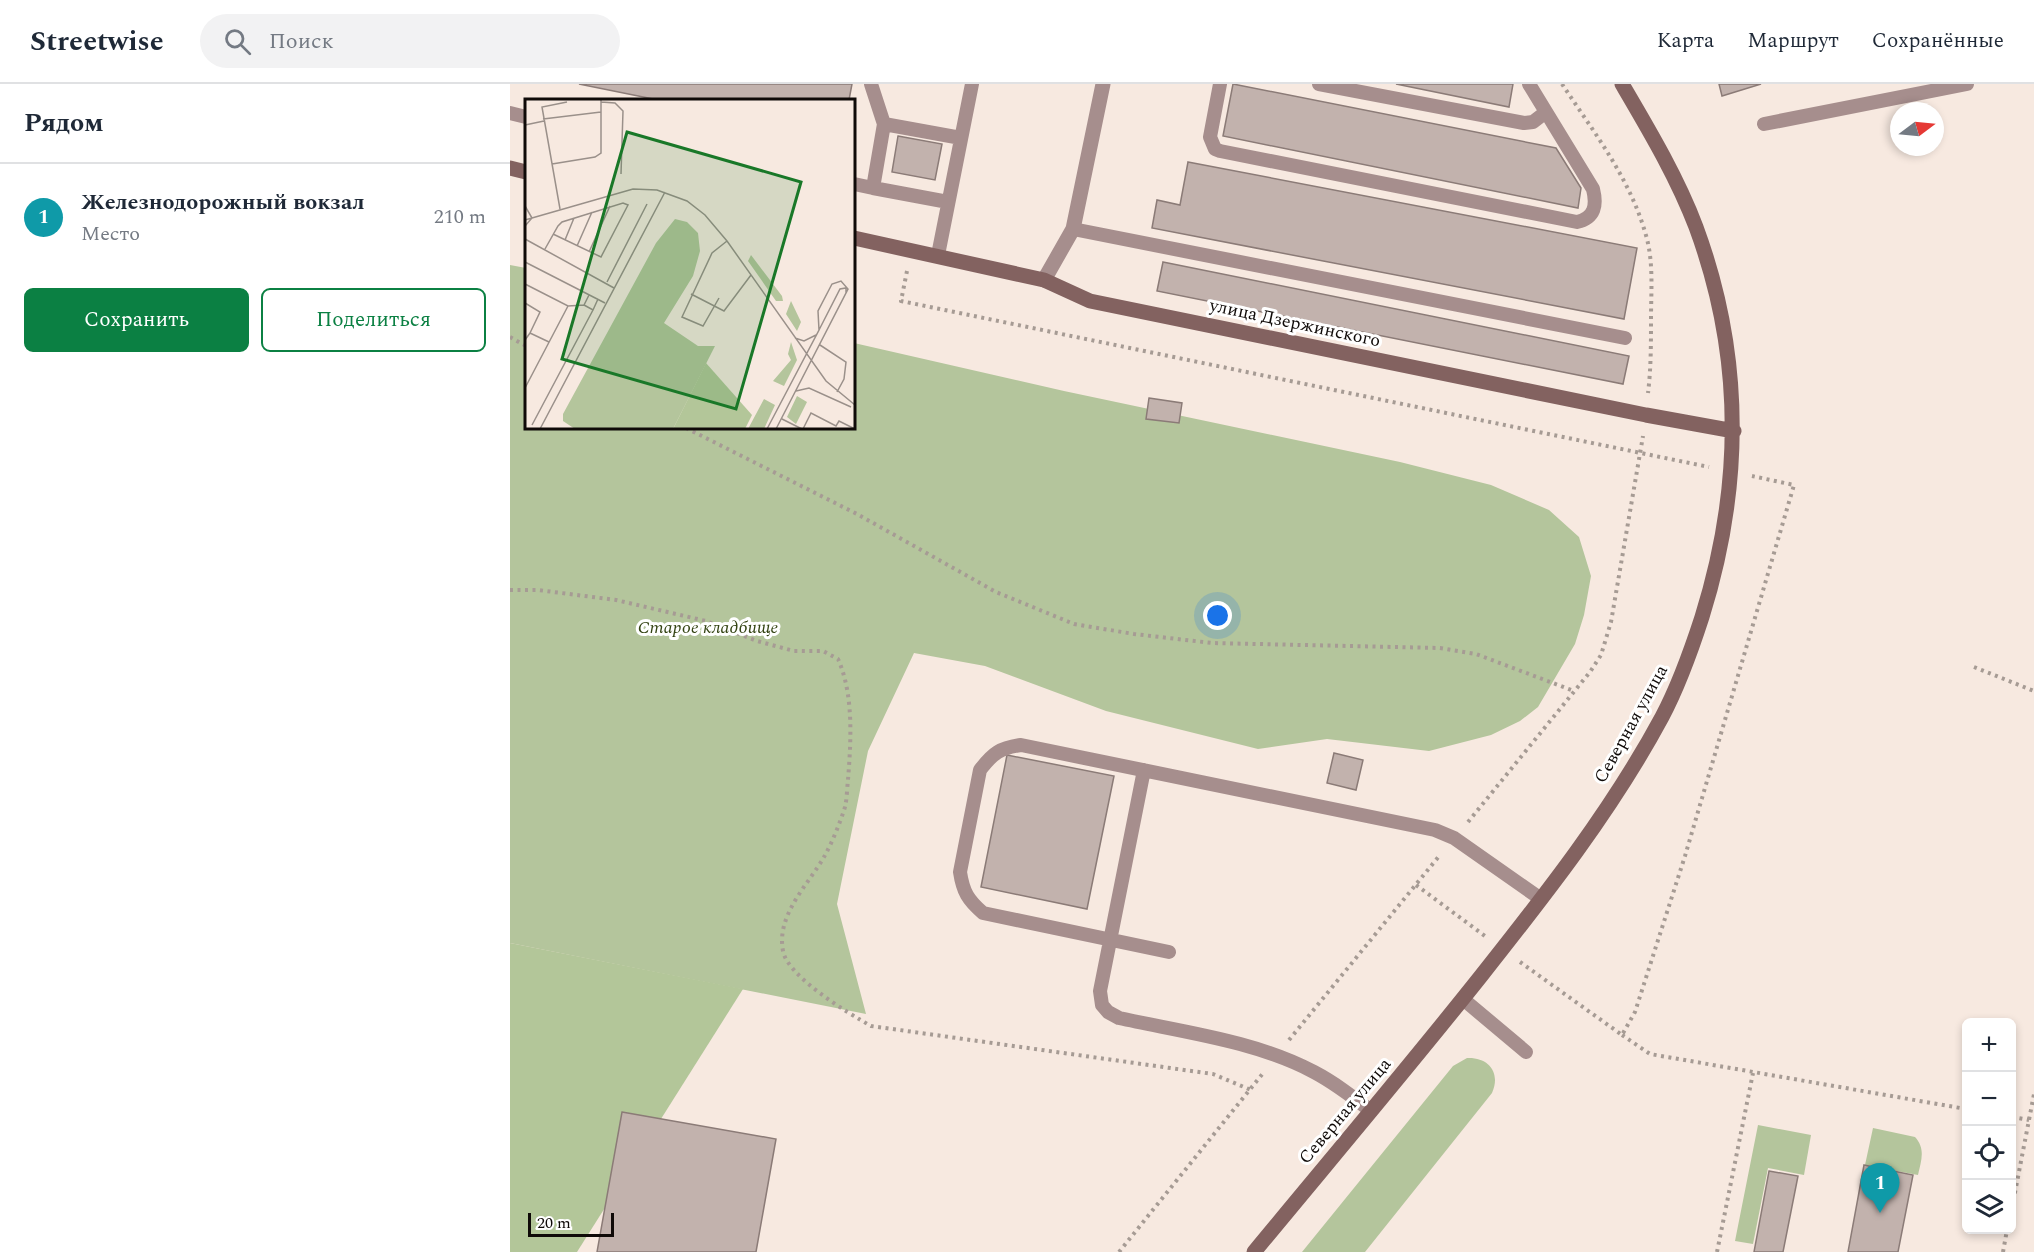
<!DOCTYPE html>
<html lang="ru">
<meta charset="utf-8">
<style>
:root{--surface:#fff;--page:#f2f2f3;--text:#1f2937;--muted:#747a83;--line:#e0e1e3;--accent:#0b8043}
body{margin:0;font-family:Spectral,serif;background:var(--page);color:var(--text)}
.controls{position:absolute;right:18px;bottom:18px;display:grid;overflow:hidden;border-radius:9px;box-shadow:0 3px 9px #0003}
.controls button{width:54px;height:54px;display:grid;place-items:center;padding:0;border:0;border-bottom:2px solid var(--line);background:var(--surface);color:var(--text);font:30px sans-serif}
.compass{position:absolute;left:1380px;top:18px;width:54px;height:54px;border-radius:50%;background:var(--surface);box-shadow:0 3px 9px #0003;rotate:74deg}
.scale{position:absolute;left:18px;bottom:15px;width:86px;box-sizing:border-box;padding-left:6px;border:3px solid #0f0a08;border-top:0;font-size:16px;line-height:21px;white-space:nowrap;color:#0f0a08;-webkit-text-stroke:4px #fff;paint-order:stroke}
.you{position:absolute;left:708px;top:532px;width:21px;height:21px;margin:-15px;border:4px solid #fff;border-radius:50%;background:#1a73e8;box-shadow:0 0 0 9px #1a73e833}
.badge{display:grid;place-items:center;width:39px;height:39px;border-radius:50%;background:var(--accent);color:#fff;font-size:20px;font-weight:700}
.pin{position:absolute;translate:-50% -50px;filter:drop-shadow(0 2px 3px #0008)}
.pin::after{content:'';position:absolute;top:32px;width:21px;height:18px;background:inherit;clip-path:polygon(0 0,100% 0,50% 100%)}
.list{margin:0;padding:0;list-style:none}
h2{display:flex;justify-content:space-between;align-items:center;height:78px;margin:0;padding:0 24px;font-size:26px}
h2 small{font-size:20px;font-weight:400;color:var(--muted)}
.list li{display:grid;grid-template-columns:39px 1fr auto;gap:18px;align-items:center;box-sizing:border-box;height:108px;padding:0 24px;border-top:2px solid var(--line)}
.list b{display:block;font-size:22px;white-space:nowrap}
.list p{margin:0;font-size:20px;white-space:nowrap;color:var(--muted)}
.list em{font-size:20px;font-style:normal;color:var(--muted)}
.actions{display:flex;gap:12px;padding:18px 24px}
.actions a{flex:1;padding:14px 0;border:2px solid var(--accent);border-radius:9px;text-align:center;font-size:21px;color:var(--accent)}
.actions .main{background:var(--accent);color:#fff}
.icon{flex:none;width:33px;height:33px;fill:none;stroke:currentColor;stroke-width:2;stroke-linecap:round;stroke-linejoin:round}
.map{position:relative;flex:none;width:1524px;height:1168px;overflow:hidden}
header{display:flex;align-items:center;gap:36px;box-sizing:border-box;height:84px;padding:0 30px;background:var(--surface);border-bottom:2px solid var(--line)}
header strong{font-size:28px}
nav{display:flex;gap:33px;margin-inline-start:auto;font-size:21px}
.search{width:420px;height:54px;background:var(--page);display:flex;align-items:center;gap:15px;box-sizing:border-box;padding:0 21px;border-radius:33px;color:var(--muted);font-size:22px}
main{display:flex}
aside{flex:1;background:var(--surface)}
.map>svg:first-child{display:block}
.green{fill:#b4c59c}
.forest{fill:#b3c699}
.building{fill:#c2b2ad;stroke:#8b7b77;stroke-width:1.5}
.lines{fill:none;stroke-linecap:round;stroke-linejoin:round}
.path{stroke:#a69b94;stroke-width:4;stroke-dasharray:3 4.5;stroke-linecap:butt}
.lane{stroke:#a68e8d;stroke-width:14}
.street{stroke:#a68e8d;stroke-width:15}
.secondary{stroke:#836260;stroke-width:15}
.labels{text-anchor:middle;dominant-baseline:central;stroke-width:6;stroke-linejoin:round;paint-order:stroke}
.street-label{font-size:18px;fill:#0f0a08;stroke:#fff}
.park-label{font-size:18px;font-style:italic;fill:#334312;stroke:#fff}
.inset-road{fill:none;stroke:#9a908a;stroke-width:1.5}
.view{fill:#197828;fill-opacity:0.15;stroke:#197828;stroke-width:3}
.inset-edge{fill:none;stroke:#0f0a08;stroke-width:3}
</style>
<header>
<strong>Streetwise</strong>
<div class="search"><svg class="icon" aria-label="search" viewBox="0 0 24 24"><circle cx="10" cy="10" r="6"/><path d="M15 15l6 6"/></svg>Поиск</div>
<nav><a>Карта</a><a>Маршрут</a><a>Сохранённые</a></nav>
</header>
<main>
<aside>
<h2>Рядом<small></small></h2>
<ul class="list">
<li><span class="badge" style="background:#0f9aa8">1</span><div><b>Железнодорожный вокзал</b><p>Место</p></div><em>210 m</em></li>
</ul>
<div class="actions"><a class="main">Сохранить</a><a>Поделиться</a></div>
</aside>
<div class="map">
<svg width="1524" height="1168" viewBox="0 0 1524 1168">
<rect width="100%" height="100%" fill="#f7e9e0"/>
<path class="green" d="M0 181 16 184V344H344V259L554 307 890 378 981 401 1039 426 1069 453 1081 492 1074 531 1065 560 1028 623 1010 637 981 651 919 667 817 655 748 665 596 627 475 582 404 569 358 667 327 820 356 930 0 859Z
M957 974C979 973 991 989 982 1009L855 1168H792L943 982Z
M1248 1041 1301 1051 1294 1091 1258 1084 1243 1160 1225 1157Z
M1363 1044 1405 1053C1416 1065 1411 1077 1408 1091L1355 1081Z"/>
<path class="forest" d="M0 859 233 905 67 1168H0Z"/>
<path class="building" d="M69 0H342L339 16H148Z
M723 0 1046 64 1071 104 1068 124 713 52Z
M886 0H1003L999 23Z
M1209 0H1251L1212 12Z
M388 52 432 60 425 96 382 88Z
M678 78 1127 164 1114 235 642 144 647 116 670 121Z
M653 178 1119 272 1113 300 647 207Z
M639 314 672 319 669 339 636 335Z
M824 669 853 676 846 706 817 699Z
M497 671 604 692 577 825 471 803Z
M112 1028 266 1055 246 1168H87Z
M1354 1081 1403 1091 1388 1168H1338Z
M1259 1087 1288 1092 1273 1168H1244Z"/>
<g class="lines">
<path class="path" d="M1052 0C1083 47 1119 93 1135 148 1144 176 1141 206 1141 235 1141 260 1141 285 1138 309
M397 187 391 217 1199 383
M0 253 16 262
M176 344 347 430 486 508 564 540 624 550 702 559 930 564 966 570 1064 607
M0 506H28L106 516 196 537 247 557 284 567H313L328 575C344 611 341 657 338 696 337 704 337 715 335 723 330 739 322 759 314 773 298 801 266 831 273 867 278 893 338 929 361 942L703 990 741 1006
M1464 583 1524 607
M958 738 1080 588 1091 571 1101 538 1133 352
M906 801 975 852
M1010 878 1112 951 1125 928 1175 772 1284 401 1242 392
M1112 951 1140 970 1456 1025
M779 956 930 771
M1502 1033 1519 1036
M1502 1124 1524 1010
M609 1168 754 988
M1207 1168 1243 989
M1493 1168 1497 1146"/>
<path class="lane" d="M361 0 374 40 451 54
M710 0 700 53 705 65 710 67 1067 138C1085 134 1087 121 1083 105L1019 0
M809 0 1014 39 1023 38 1036 28
M0 29 16 33
M374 40 363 104 438 118
M1254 40 1457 0
M344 100 363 104
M563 145 1115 254
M428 171 462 0
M634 686 590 907 592 921 598 928 609 934C673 948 746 957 804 988 825 999 843 1013 861 1027
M659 868 473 829C458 816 453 808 450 788L470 686C483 669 490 664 511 661L925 746 944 754 1031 815
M953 915 1016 968"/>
<path class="street" d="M534 196 563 145 593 0"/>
<path class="secondary" d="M0 84 16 88
M344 154 534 196 580 217 1136 331 1224 347
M744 1168C820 1076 897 985 971 892 1036 810 1102 726 1152 633 1169 601 1181 567 1192 533 1233 402 1234 273 1186 143 1167 93 1139 46 1112 0"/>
</g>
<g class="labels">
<g class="street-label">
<text transform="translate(785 239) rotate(12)">улица Дзержинского</text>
<text transform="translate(1121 640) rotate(-61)">Северная улица</text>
<text transform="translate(835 1027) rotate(-50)">Северная улица</text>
</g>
<g class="park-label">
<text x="198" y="543">Старое кладбище</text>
</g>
</g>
<g transform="translate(15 15)">
<rect width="330" height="330" fill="#f7e9e0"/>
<path d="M150 120 162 123 173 134 175 152 168 177 139 224 173 247H190L148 330H50L38 322V315L131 144ZM226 156 257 197 258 202H251L223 162ZM266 202 276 223 272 232 261 215ZM266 243 272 261 259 287 248 282 266 261 263 255ZM272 297 282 303 271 325 262 318ZM239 300 250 306 239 330H223Z" fill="#b4c59c"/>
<path d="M181 264 227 316 220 330H148Z" fill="#b3c699"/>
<path class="inset-road" d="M76 3 90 4 98 12 96 75M18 20 76 13M0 26 19 22M27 65 70 58 76 54V0M0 107 7 119 0 127M35 110 17 8 42 3M0 121 108 90 132 91 162 102 180 116 202 142 301 282 330 306M0 140 89 189M40 141 49 119M52 147 67 113M20 150 33 127 37 123 98 104 103 106 76 158 28 135M64 153 85 107M0 163 80 204M82 183 122 105M0 185 43 207 59 206 64 196M166 195 199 212 226 176M194 199 178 227 157 218 187 154 202 142M0 204 15 213 5 234M59 206 68 211 73 200M294 231 315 190 321 189V194M270 239 279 242 291 236M0 241 5 234 24 243M295 246 321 263 319 280 312 293M0 289 43 207M271 292 284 289 326 308M257 320 277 330M7 326 68 211M15 330 140 93M242 330 294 231 293 212 307 185 316 182 323 190 251 330M278 330 286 314 311 327 314 322 330 330"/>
<path class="view" d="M102 33 276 83 211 310 37 260Z"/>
<rect width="330" height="330" class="inset-edge"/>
</g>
</svg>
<div class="controls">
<button>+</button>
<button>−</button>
<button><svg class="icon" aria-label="locate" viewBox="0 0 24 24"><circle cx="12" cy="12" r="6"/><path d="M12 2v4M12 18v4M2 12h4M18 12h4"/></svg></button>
<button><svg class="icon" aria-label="layers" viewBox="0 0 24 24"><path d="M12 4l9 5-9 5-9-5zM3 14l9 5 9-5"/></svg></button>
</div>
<svg class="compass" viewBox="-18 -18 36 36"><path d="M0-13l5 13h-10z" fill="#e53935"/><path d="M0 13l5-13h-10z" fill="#747a83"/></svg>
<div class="scale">20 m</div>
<div class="you"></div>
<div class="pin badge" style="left:1370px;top:1129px;background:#0f9aa8">1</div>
</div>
</main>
